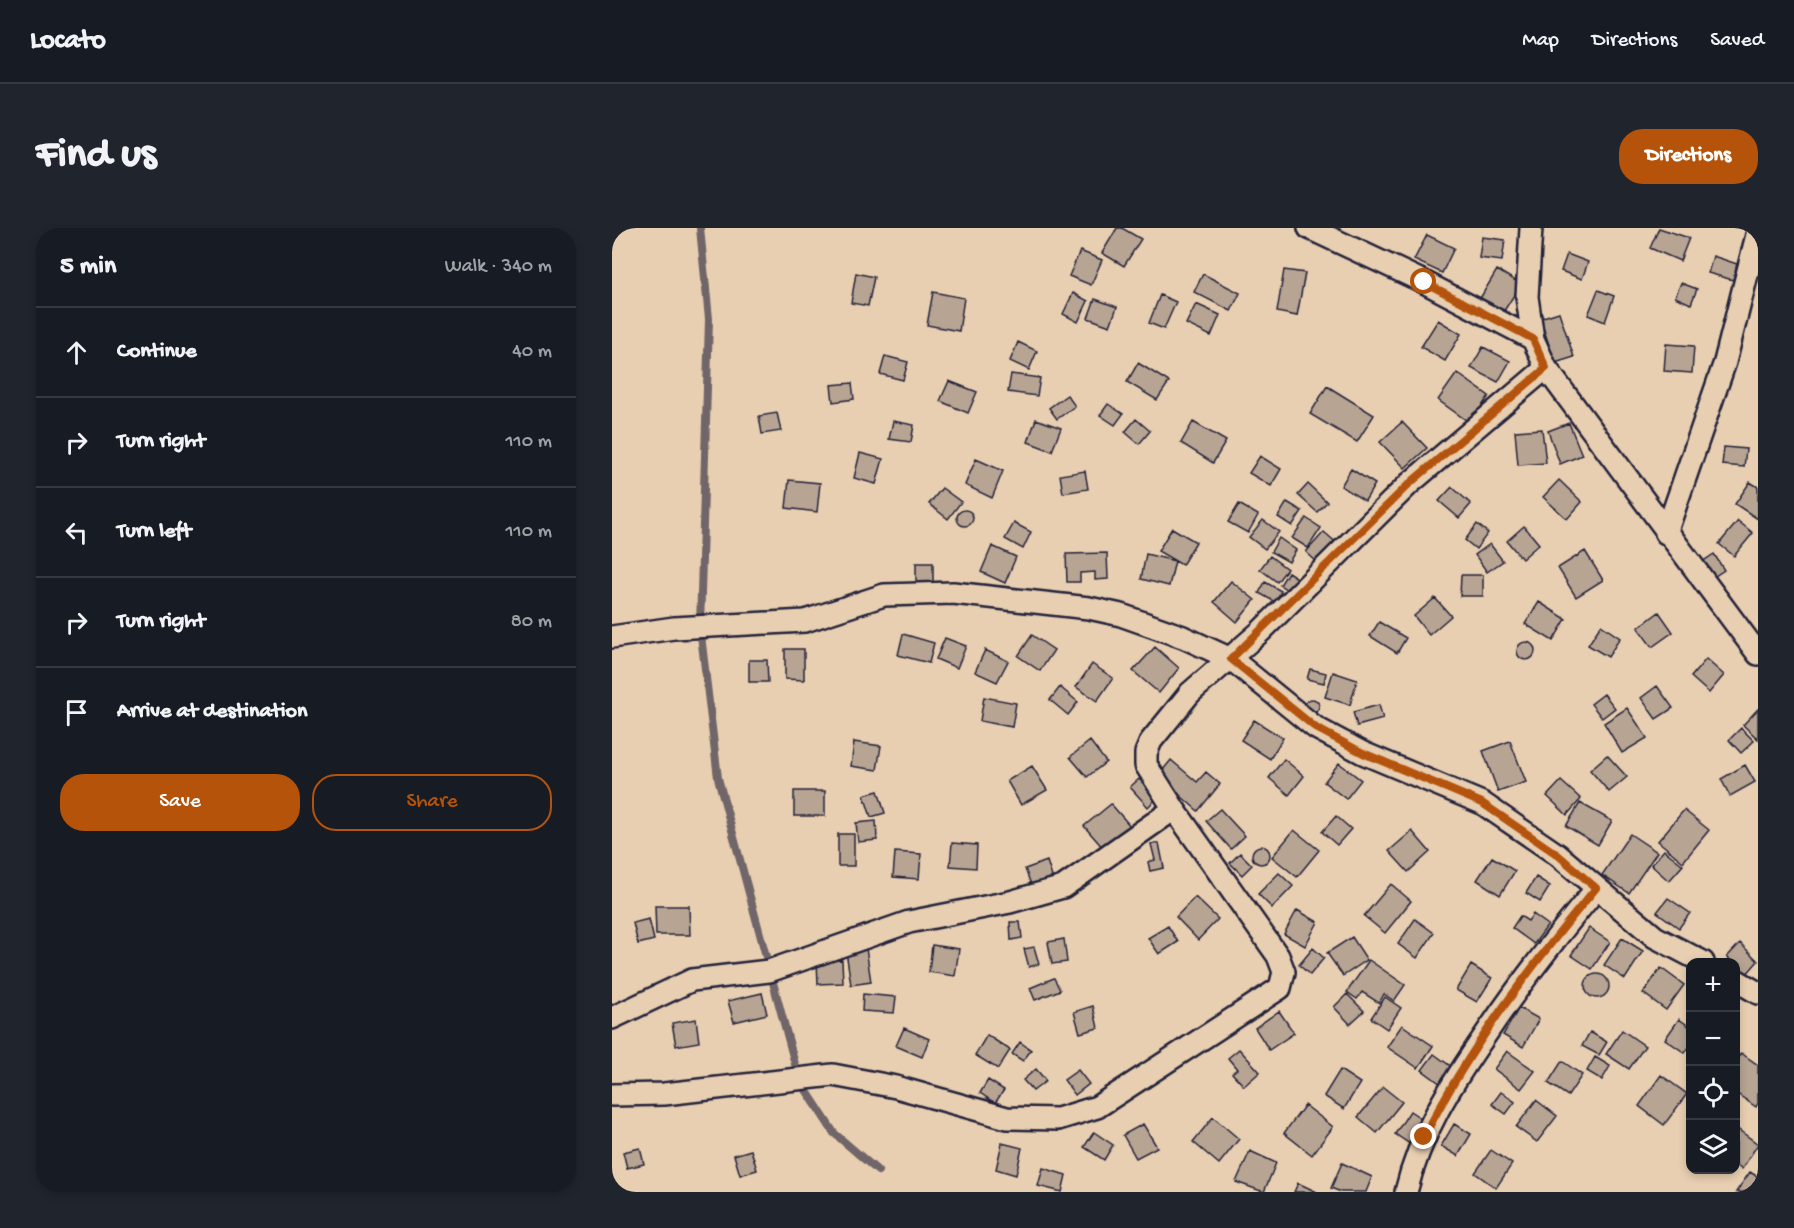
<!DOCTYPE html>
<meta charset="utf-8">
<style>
:root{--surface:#171b24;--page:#20242c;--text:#f1f3f6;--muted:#9ea1a6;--line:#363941;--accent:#b45309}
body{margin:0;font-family:"Gochi Hand",sans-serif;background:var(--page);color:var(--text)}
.controls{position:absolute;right:18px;bottom:18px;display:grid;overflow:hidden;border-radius:12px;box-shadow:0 3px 9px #0003}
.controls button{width:54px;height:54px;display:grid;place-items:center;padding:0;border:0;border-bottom:2px solid var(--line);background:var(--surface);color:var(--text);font:30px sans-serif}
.stop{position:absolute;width:18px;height:18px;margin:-14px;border:4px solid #b45309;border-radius:50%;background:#fff}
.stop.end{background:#b45309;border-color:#fff;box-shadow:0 2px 6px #0008}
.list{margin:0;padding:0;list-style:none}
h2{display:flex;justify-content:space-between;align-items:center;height:78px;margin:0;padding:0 24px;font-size:26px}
h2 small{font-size:20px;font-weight:400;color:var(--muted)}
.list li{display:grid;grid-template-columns:39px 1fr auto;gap:18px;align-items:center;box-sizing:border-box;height:90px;padding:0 24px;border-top:2px solid var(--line)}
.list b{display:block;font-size:22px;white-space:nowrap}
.list em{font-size:20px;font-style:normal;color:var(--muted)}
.actions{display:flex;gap:12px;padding:18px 24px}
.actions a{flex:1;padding:14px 0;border:2px solid var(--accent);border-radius:24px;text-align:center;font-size:21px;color:var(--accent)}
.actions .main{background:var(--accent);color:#fff}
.icon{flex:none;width:33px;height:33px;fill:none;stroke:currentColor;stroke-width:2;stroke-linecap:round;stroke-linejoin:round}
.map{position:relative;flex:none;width:1146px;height:964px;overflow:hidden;border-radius:24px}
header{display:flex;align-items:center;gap:36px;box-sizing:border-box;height:84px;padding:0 30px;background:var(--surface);border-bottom:2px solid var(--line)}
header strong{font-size:28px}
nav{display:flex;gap:33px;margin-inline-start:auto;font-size:21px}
.intro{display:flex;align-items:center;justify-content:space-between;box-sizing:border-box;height:144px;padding:0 36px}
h1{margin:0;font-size:42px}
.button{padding:15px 27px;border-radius:24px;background:var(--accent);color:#fff;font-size:21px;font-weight:700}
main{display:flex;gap:36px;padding:0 36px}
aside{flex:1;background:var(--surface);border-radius:24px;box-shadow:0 3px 9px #0003}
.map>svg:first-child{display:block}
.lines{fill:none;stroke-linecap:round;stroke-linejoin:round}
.stream{stroke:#6f6569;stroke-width:8}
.building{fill:#b7a493;stroke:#22223b;stroke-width:1.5}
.street-casing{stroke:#22223b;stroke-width:26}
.street{stroke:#e9cfb1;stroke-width:21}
.route{stroke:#b45309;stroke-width:8}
</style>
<header>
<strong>Locato</strong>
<nav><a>Map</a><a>Directions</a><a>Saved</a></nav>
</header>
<div class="intro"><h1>Find us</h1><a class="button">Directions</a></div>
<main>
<aside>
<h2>5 min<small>Walk · 340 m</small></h2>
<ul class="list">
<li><svg class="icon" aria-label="ahead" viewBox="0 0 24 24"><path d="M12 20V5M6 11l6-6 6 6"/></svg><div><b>Continue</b></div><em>40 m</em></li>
<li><svg class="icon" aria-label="right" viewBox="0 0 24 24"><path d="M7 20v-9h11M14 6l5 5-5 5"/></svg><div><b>Turn right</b></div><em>110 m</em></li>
<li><svg class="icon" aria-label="left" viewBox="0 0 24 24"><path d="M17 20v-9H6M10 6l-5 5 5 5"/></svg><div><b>Turn left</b></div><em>110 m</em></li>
<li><svg class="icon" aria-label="right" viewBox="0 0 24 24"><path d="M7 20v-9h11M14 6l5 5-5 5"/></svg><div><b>Turn right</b></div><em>80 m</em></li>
<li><svg class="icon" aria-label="arrive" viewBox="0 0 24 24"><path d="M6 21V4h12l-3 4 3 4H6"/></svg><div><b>Arrive at destination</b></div></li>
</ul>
<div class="actions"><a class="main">Save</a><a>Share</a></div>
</aside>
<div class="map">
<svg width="1146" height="964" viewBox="0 0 1146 964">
<rect width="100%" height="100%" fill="#e9cfb1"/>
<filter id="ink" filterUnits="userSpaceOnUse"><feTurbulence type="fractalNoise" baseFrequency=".0167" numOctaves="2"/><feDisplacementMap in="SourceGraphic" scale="12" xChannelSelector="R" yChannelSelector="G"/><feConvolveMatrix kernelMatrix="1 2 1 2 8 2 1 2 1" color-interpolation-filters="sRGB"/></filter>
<g filter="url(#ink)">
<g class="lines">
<path class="stream" d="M88 0 97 91 88 399 106 550 187 851 222 905 266 943"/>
</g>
<path class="building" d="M505 0H510L529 11 512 38 490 25Z
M1047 0 1077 10 1068 33 1038 20Z
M815 7 842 20 830 45 802 32Z
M870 9 893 12 890 33 867 30Z
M468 23 490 32 479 57 457 48Z
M955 26 976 34 970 51 949 43Z
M1101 28 1125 36 1121 52 1096 45Z
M672 42 693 45 685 88 665 84Z
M885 42 909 56 890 86 867 72Z
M244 45 262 49 256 78 239 75Z
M591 46 628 65 619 83 582 64Z
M1069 55 1085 61 1079 76 1063 69Z
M986 62 1002 68 993 94 976 87Z
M321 64 352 70 347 103 315 97Z
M461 65 476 73 466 94 451 86Z
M548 67 564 74 552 101 537 95Z
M483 71 505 79 498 98 476 90Z
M584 76 608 87 599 108 574 96Z
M947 84 962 129 943 135 928 90Z
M826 92 849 106 833 133 809 119Z
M406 114 425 123 417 142 398 133Z
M1054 116 1082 118 1080 145 1052 143Z
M871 119 898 133 886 154 859 140Z
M273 128 296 134 291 152 268 146Z
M526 135 557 154 545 172 515 154Z
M845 145 877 168 858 195 826 172Z
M399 146 428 150 425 168 396 164Z
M337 153 365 164 356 185 328 173Z
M240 155 242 171 221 174 219 157Z
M715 158 762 187 745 214 698 186Z
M455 167 463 178 445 191 437 180Z
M496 176 511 186 503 197 488 187Z
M165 185 169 203 150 206 147 188Z
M424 191 449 200 440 223 416 214Z
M524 191 538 203 527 216 513 204Z
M281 193 302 197 299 214 277 211Z
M581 194 614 213 601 235 569 215Z
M790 194 815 220 793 240 768 214Z
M957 195 970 227 948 236 936 203Z
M930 201 934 235 906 237 903 203Z
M1112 219 1134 221 1132 239 1110 237Z
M248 225 271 231 264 256 242 250Z
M648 228 669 241 659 258 637 245Z
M364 231 391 243 380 270 353 257Z
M739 241 763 256 753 273 729 258Z
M473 243 476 261 451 265 448 247Z
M177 252 208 255 205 284 174 280Z
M947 252 970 274 955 291 931 269Z
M1138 254 1146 259V291L1123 276Z
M696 256 715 274 705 284 686 267Z
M840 259 859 276 847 290 827 273Z
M330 260 349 274 336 291 317 276Z
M675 274 690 283 680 298 666 289Z
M627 276 646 287 636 305 616 294Z
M345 290a8 8 0 1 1 16 0a8 8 0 1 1-16 0Z
M694 290 709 300 696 320 680 310Z
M651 292 667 304 653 321 637 309Z
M1126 293 1141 305 1122 328 1107 316Z
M402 295 419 304 411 321 393 311Z
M865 296 876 305 864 321 853 312Z
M912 298 927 316 910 331 895 313Z
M560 300 584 314 570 337 546 323Z
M712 304 727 317 709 338 694 324Z
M667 310 684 322 677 334 659 324Z
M878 316 891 333 875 344 863 327Z
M380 318 404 329 393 355 369 344Z
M973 323 991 352 964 369 946 340Z
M495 325 496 351 483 352V344L468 345V354H455L454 326Z
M534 326 563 333 557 358 529 351Z
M1102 326 1112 342 1100 350 1090 334Z
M658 328 675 341 665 354 648 341Z
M304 335H321V358H304Z
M676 344 690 353 681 366 668 357Z
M849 347H871V368H848Z
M619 353 643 372 625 394 602 374Z
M653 354 669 363 663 374 647 365Z
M823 370 839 388 817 407 802 388Z
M927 374 954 391 941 413 913 396Z
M1047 384 1061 404 1040 419 1026 400Z
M767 394 794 410 785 425 758 408Z
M989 397 1008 410 996 429 976 417Z
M291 406 322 415 317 435 286 427Z
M420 407 442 422 428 443 406 428Z
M333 410 354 418 345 440 324 431Z
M905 423a9 9 0 1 1 18 0a9 9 0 1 1-18 0Z
M543 419 567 440 547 465 521 443Z
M173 421H192V452L173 451Z
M373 422 396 433 385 454 363 444Z
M1094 431 1112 447 1097 465 1079 449Z
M137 432H155L156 454H137Z
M480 436 501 450 485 473 464 459Z
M698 441 714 445 712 455 695 451Z
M721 444 745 452 738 477 713 469Z
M1045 458 1061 480 1044 491 1029 470Z
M448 459 466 474 456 487 438 472Z
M992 466 1003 480 990 490 979 476Z
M372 469 404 475 400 499 368 493Z
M693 478a7 7 0 1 1 14 0a7 7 0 1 1-14 0Z
M767 477 771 491 745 498 741 484Z
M1015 480 1035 510 1010 525 992 495Z
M1146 481V511L1131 497Z
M642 492 671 510 658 531 629 512Z
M1129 500 1142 513 1129 525 1117 512Z
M478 513 494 534 475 549 458 529Z
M898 513 914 554 886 564 871 523Z
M242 514 269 518 265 542 239 538Z
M995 527 1015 549 997 564 978 542Z
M672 531 692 548 677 567 657 550Z
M559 532 585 554 594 544 608 556 586 583 546 548Z
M727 535 749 552 734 571 712 554Z
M1133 537 1143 554 1118 568 1109 551Z
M420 538 435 562 409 577 395 553Z
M527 551 545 570 536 579 518 559Z
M949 553 969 571 955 587 935 568Z
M182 563H213V588H182Z
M266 563 273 585 259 589 252 567Z
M968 575 1000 593 986 617 954 598Z
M499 576 519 599 492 621 472 598Z
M608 581 633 608 619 621 594 593Z
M1072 582 1097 602 1071 634 1046 613Z
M724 588 739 601 725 617 710 604Z
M264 593 265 612 246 614 244 595Z
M682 602 707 622 685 649 660 629Z
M800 603 818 624 796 644 777 623Z
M226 606H242V638H226Z
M1018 606 1045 624 1017 665 990 647Z
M340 615 365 617 364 640 338 638Z
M547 615 552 640 538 643 536 634 543 632 539 616Z
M640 627a9 9 0 1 1 18 0a9 9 0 1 1-18 0Z
M1052 622 1071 637 1057 653 1039 637Z
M283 624 309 626 307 651 281 649Z
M628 625 640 637 630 647 618 635Z
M880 629 903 643 888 667 865 652Z
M435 633 441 652 420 659 413 641Z
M667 645 681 658 660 680 646 666Z
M924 649 938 658 928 674 914 665Z
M779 656 799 673 773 705 752 688Z
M583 669 606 691 586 712 564 689Z
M1056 670 1078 685 1067 700 1045 684Z
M43 678H77L78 707H44Z
M685 682 706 694 693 718 672 706Z
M921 686 936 697 922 716 900 700 908 688 916 693Z
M37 691 42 712 26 716 21 695Z
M803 691 822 705 805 730 786 716Z
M398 694H408L410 710 399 712Z
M556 698 566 714 547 726 536 710Z
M977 700 998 714 980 741 959 727Z
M740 709 755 732 731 748 715 725Z
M1010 710 1031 723 1013 751 992 737Z
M452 711 455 734 440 736 436 714Z
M1128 715 1146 733 1134 747 1115 729Z
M320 717 347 721 343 748 317 744Z
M422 719 427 736 417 739 412 721Z
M254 720 259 754 239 757 234 723Z
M701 720 712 730 698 747 687 737Z
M230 732 231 755 206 756 205 733Z
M757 732 793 757 782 773 772 766 767 775 750 764 745 771 735 764Z
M859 737 880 750 865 774 844 762Z
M1049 740 1072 757 1054 782 1031 765Z
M973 758a12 12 0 1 1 24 0a12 12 0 1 1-24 0Z
M442 750 448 762 423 772 418 760Z
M150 765 155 786 122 794 116 773Z
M251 766 284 769 282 785 250 783Z
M735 766 752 783 738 796 722 779Z
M773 769 789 780 775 801 759 790Z
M481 778 486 800 468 805 462 784Z
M907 780 927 791 911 819 891 807Z
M667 783 682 805 657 822 643 800Z
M84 791 87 814 64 818 60 795Z
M1067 791 1078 799V818L1073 825 1053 811Z
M790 797 821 818 806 840 775 819Z
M292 800 317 811 310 829 284 818Z
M1010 802 1033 818 1017 841 994 826Z
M978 804 995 814 987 827 970 818Z
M375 807 398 822 386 841 363 827Z
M408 814 419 822 411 833 400 826Z
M627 821 648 844 632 858 620 845 625 841 616 830Z
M895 823 923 843 909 861 882 841Z
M1129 825 1146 837V875L1144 879 1124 865V833Z
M822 826 841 840 829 856 810 842Z
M983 829 998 838 990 852 975 843Z
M950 833 970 847 956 868 936 855Z
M424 841 434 853 421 863 411 852Z
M466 842 477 856 463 867 452 852Z
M728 842 748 855 732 881 712 868Z
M1049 847 1075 866 1052 897 1027 878Z
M376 852 392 862 383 875 368 865Z
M771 859 790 874 765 905 746 889Z
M889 864 903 874 894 886 880 876Z
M924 872 945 888 925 914 904 899Z
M693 877 721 899 700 927 672 905Z
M798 883 816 895 801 918 783 906Z
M601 889 627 911 607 936 581 914Z
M531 896 545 919 524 930 511 907Z
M842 896 859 906 846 928 829 918Z
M1124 900 1146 916 1130 941 1124 936Z
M482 904 501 917 492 932 472 919Z
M390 915 410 920 404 947 384 941Z
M28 920 32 936 15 940 11 924Z
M139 922 145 942 128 947 122 927Z
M879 922 900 936 884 960 863 945Z
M638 923 664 935 652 964 624 954Z
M730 935 760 949 754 964H729L719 960Z
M431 940 454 947 450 964 426 958Z
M1138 944 1146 949V964H1124Z
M686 955 705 964H682Z"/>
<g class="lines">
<defs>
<path id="street" d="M697 0 812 54 921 111
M919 0 915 69 921 111 934 140 1146 426
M1054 305 1113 134 1146 3
M0 409 62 400 193 393 272 367 341 365 477 380 509 387 571 409 619 431 704 500 751 525 870 575 946 627 1043 709 1091 734
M1124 752 1146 765
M0 790 80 752 157 743 297 694 398 674 451 659 562 581
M0 867 52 866 221 847 284 859 395 890 446 891 485 879 668 760 672 744 666 728 562 581 534 537V525L539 513 578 465 648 404 797 256 934 140
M794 964C808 905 840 855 874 806 908 755 945 708 984 661"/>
</defs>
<use href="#street" class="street-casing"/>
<use href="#street" class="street"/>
</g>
</g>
<g class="lines" filter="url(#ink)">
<path class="route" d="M812 54 921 111 934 140 797 256 619 431 704 500 751 525 870 575 946 627 984 660C919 738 858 818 812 909"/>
</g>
</svg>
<div class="controls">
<button>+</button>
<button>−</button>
<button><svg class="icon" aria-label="locate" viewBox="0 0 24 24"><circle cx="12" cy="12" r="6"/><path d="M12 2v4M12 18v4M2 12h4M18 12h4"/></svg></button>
<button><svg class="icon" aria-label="layers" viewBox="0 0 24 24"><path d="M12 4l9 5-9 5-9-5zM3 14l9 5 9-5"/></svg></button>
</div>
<div class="stop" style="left:812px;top:54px"></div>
<div class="stop end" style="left:812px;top:909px"></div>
</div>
</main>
